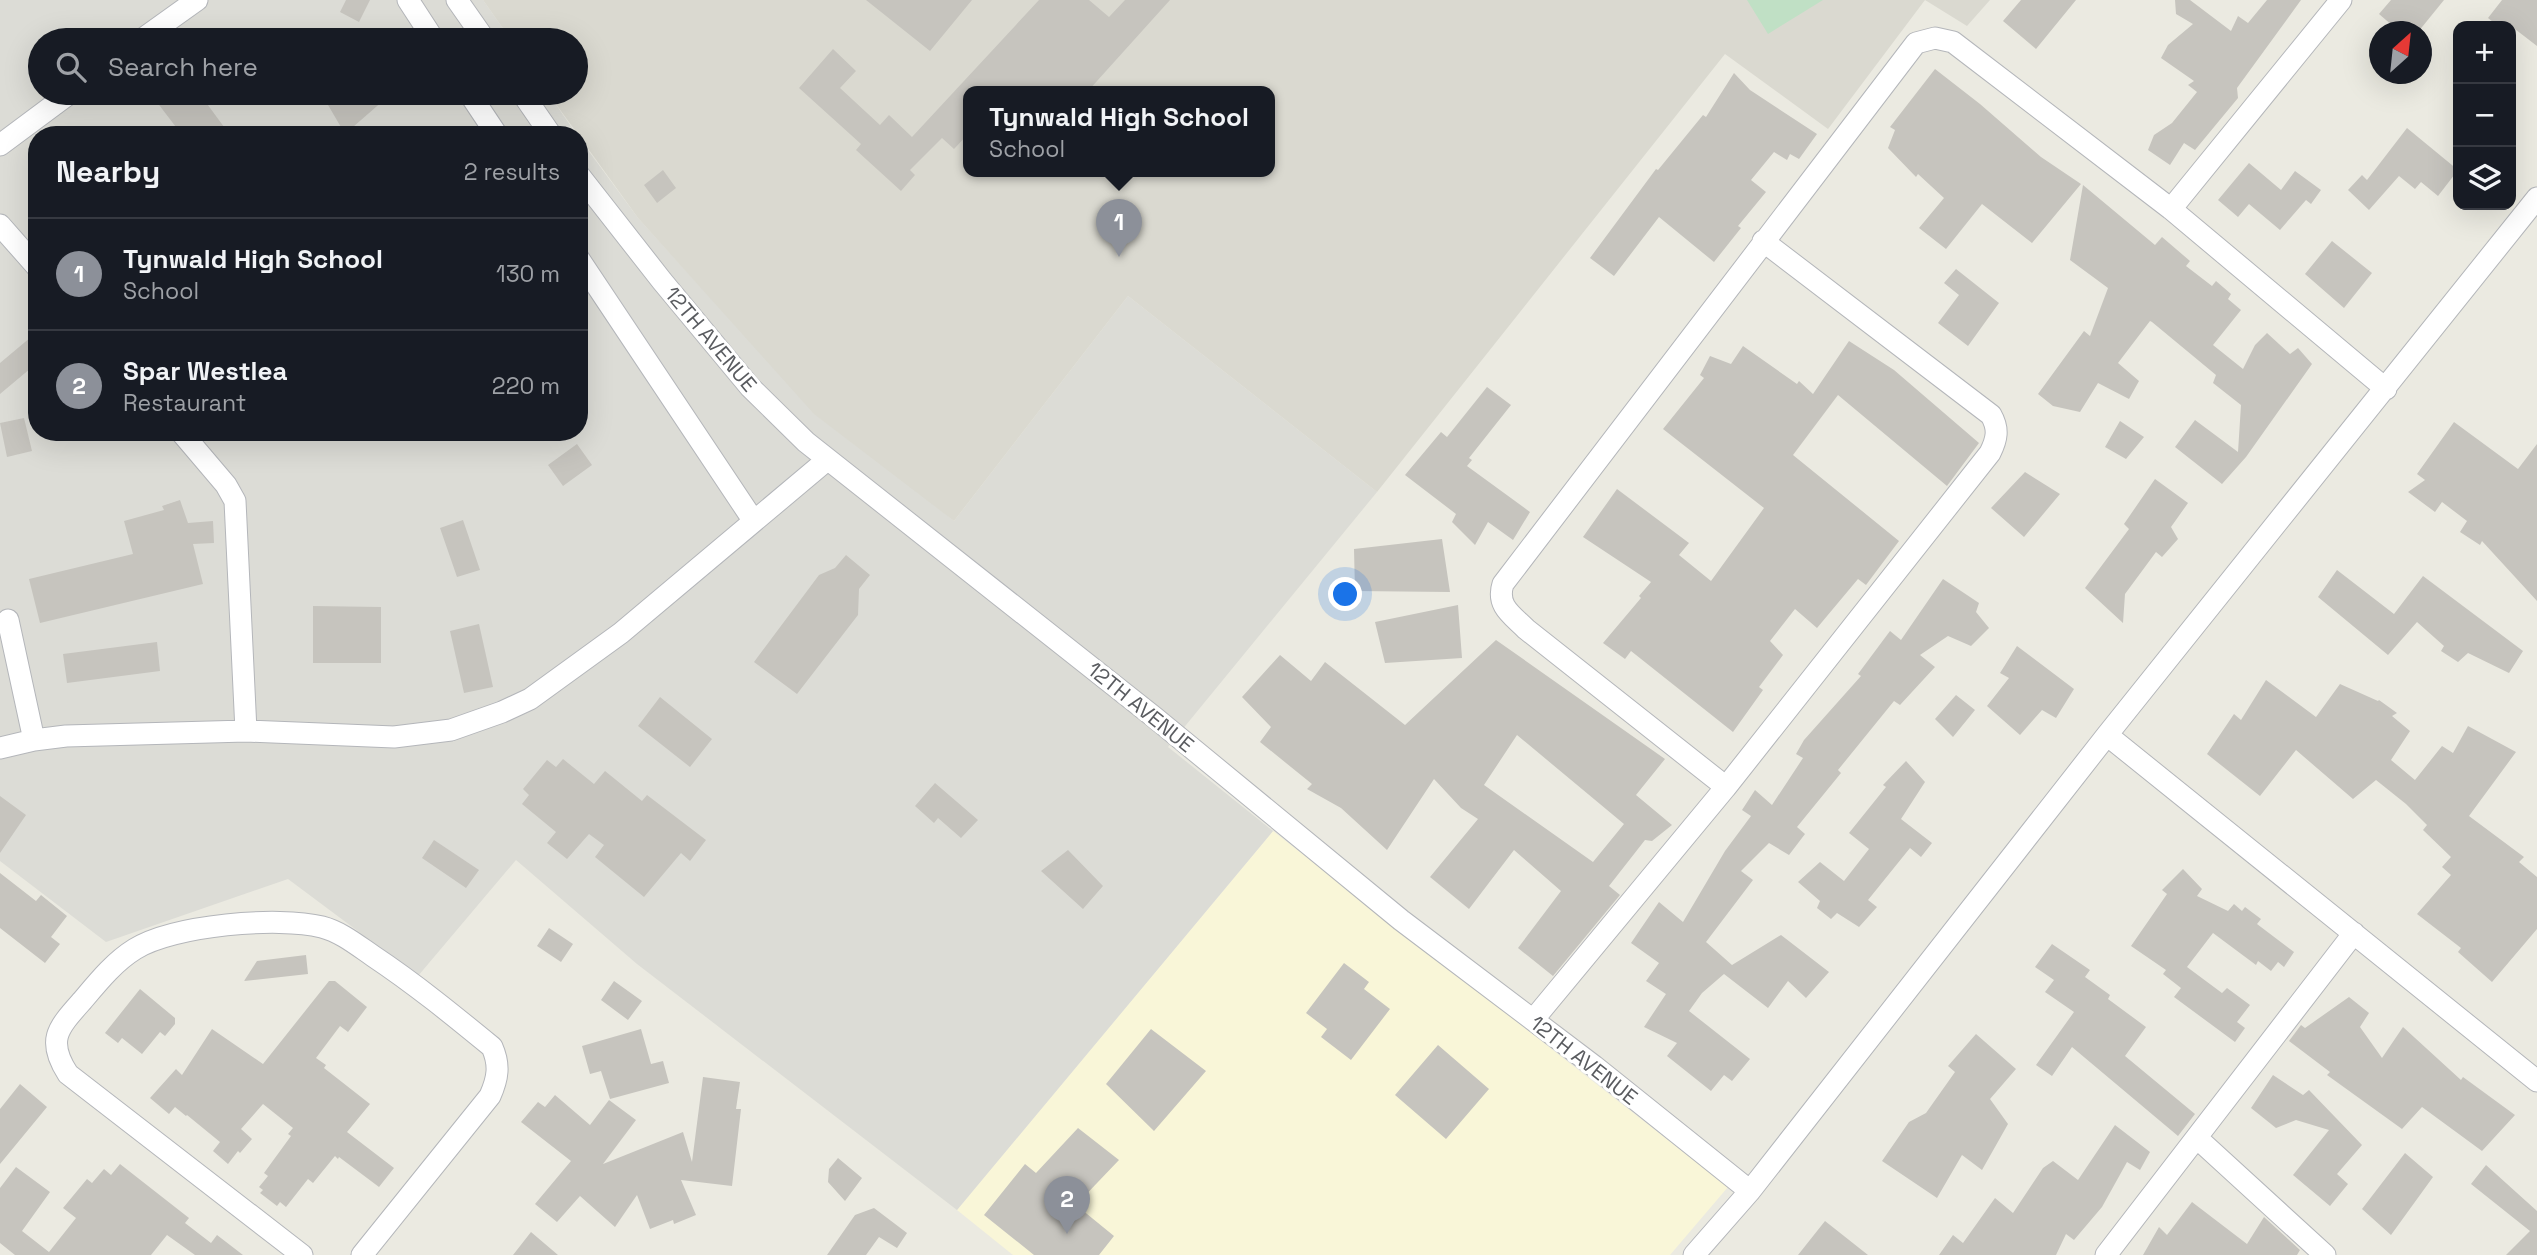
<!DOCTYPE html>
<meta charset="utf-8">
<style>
:root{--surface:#171b24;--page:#242831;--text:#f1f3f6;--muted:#9ea1a6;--line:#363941;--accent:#8c9099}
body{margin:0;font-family:"Space Grotesk",sans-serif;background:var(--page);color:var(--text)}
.controls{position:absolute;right:21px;top:21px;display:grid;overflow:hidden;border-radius:14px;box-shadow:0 7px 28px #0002}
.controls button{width:63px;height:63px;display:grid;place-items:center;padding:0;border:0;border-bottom:2px solid var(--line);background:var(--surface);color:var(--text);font:35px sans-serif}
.compass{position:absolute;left:2369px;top:21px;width:63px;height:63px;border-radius:50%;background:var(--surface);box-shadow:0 7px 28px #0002;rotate:27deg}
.you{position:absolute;left:1346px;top:595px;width:24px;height:24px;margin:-18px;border:5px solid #fff;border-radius:50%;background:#1a73e8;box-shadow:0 0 0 10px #1a73e833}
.badge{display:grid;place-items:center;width:46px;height:46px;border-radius:50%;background:var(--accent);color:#fff;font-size:23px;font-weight:700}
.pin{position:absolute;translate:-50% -58px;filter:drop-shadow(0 2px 4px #0008)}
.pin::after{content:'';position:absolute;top:37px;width:24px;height:21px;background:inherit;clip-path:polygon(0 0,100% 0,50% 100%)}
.popup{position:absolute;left:963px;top:86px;width:312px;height:91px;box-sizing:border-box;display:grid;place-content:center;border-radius:14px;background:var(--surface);filter:drop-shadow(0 2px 5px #0005);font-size:23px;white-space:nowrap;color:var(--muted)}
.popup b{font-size:26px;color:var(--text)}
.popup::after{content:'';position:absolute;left:50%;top:100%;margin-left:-14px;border:14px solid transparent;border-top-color:var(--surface)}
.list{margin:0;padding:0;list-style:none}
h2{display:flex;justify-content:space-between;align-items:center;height:91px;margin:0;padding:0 28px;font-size:30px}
h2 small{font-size:23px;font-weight:400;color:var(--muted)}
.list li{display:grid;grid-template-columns:46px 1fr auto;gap:21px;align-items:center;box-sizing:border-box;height:112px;padding:0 28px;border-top:2px solid var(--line)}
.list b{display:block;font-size:26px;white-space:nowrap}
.list p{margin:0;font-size:23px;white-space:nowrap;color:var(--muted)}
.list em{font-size:23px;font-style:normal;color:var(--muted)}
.icon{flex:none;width:38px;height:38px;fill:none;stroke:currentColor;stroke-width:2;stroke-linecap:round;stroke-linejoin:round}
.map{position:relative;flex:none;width:2537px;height:1255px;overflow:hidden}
.search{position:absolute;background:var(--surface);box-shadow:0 7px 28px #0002;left:28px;top:28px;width:560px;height:77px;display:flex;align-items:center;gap:18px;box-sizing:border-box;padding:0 24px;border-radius:38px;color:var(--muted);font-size:26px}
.panel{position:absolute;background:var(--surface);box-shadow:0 7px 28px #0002;left:28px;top:126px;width:560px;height:315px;border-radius:28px}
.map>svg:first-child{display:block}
.commercial{fill:#f9f6d8}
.industrial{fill:#dcdcd6}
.education{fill:#dad9d0;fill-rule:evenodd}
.green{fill:#c0e0c5}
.building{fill:#c6c4be;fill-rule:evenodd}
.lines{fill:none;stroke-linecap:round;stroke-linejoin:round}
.minor-casing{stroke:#b4b6ba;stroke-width:23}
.minor{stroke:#fff;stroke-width:21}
.labels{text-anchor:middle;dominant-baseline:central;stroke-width:6;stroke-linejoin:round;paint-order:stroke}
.street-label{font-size:21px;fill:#5a5c60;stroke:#fff}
</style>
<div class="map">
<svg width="2537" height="1255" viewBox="0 0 2537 1255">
<rect width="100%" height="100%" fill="#ebeae1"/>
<path class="commercial" d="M1273 831 1728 1187 1670 1255H1013L957 1210Z"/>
<path class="industrial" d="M0 0H448L454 6 472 0H483L511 40H40V93H548L577 135H37V432H579V138L638 218 778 372 954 521 1128 296 1377 492 1168 747 1273 831 957 1210 637 964 516 860 418 976 288 879 106 942 0 861Z"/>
<path class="education" d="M483 0H1925L1828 129 1725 54 1377 492 1128 296 954 521 814 414 638 218 548 93H576V40H511ZM968 91H1270V171H968Z
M1925 0H1990L1967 26Z"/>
<path class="green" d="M1747 0H1823L1768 34Z"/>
<path class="building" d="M346 0H370L359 22 340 12Z
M866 0H972L930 51Z
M1039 0H1089L1109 17 1125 0H1170L1088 91H969V133L954 149 942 138 910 170 915 175 901 191 856 150 861 144 799 88 833 49 856 71 840 88 880 125 889 115 912 137Z
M2021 0H2076L2036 49 2003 21Z
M2175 0H2190L2231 31 2238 16 2248 23 2267 0H2301L2237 88 2238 98 2195 150 2184 143 2170 165 2148 150 2154 135 2172 123 2197 92 2188 85 2194 81 2161 58 2168 45 2193 24 2176 14Z
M2391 0H2444L2418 32H2400L2379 14Z
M2502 0H2537V46L2511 26H2498L2488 18Z
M1935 69 1980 104 2041 157 2081 184 2032 243 1982 204 1946 249 1919 228 1944 198 1918 174 1916 177 1888 148 1895 130 1890 127Z
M1734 73 1750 90 1817 134 1799 159 1790 154 1787 160 1774 152 1751 180 1766 192 1738 226 1741 228 1714 262 1659 217 1614 276 1590 258 1656 169 1658 170 1703 115 1706 117Z
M150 93H199L230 135H182Z
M321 93H392L345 134Z
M2407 128 2458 170 2438 196 2421 182 2415 189 2399 176 2369 210 2348 190 2362 175 2367 180Z
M2249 163 2281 190 2295 171 2321 190 2311 204 2306 200 2280 230 2249 204 2238 217 2218 200Z
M663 170 676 188 657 203 644 185Z
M2083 185 2155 245 2162 237 2190 261 2186 266 2212 286 2216 281 2231 294 2228 299 2241 310 2213 345 2243 369 2255 345 2267 333 2290 354 2298 348 2312 364 2246 457 2222 484 2175 447 2195 420 2238 452 2241 405 2213 383 2216 375 2152 322 2150 321 2118 363 2139 381 2129 399 2098 383 2080 412 2053 406 2038 394 2084 331 2090 336 2108 288 2070 260Z
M2332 241 2372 273 2344 308 2305 274Z
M1956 269 1999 303 1968 346 1938 323 1959 295 1944 283Z
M37 332V363L0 394V363Z
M1849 341 1894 370 1979 443 1947 486 1838 395 1793 455 1899 541 1866 585 1858 579 1817 628 1795 609 1770 641 1783 655 1759 687 1763 690 1733 732 1631 651 1625 659 1603 643 1641 598 1639 596 1651 582 1583 537 1617 489 1689 543 1679 555 1711 581 1764 508 1663 429 1704 378 1700 375 1710 356 1731 364 1743 346 1797 384 1799 381 1813 394Z
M1487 387 1511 405 1469 458 1472 460 1467 466 1530 512 1513 540 1488 522 1475 545 1452 522 1456 514 1405 475 1441 432 1447 437Z
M24 418 32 451 7 457 0 423Z
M2120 421 2144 437 2126 459 2105 447Z
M2454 422 2518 469 2537 444V601L2482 541 2480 545 2460 532 2467 521 2442 502 2435 512 2408 492 2425 480 2417 474Z
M577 444 592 465 563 486 548 465Z
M2025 472 2060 494 2024 537 1991 508Z
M2155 479 2188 503 2171 527 2178 539 2162 557 2156 552 2125 594 2123 623 2085 588 2129 529 2124 524Z
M180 500 188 523 213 521 214 543 193 544 203 584 40 623 29 579 133 554 124 521 164 510 162 506Z
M463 520 480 570 457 577 440 528Z
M1442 539 1450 592 1355 591 1354 549Z
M846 555 870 575 859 589 858 615 797 694 754 662 819 575 835 568Z
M2337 570 2394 614 2423 576 2523 651 2509 673 2468 653 2458 662 2441 651 2444 646 2417 622 2388 655 2318 597Z
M1943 579 1979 603 1976 612 1989 628 1971 646 1948 636 1920 655 1935 667 1900 705 1894 701 1838 770 1841 773 1797 827 1805 834 1789 855 1769 843 1741 871 1753 880 1706 942 1732 965 1781 935 1829 972 1806 998 1788 981 1768 1008 1724 974 1702 993 1689 1011 1750 1059 1732 1081 1724 1075 1711 1091 1667 1056 1677 1043 1644 1027 1666 994 1646 981 1659 963 1631 943 1659 902 1683 922 1725 851 1751 816 1742 810 1755 790 1772 805 1803 758 1796 754 1804 740 1861 676 1858 674 1890 631 1901 640Z
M1458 605 1462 658 1385 663 1375 622Z
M313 606 381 607V663H313Z
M479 624 493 687 464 693 450 631Z
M1496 640 1665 759 1636 795 1672 825 1652 841 1645 840 1609 886 1620 895 1553 976 1518 948 1561 891 1514 850 1469 909 1430 877 1478 819 1461 808 1434 779 1387 850 1341 808 1307 789 1312 784 1260 742 1271 727 1242 697 1280 655 1311 681 1325 662 1405 725ZM1517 735 1624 824 1593 862 1484 785Z
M157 642 160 671 67 683 63 654Z
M2017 646 2074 689 2056 718 2042 710 2020 735 1987 706 2009 678 2000 673Z
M2266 680 2316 717 2340 684 2378 701 2379 700 2397 713 2392 716 2410 731 2391 760 2415 780 2442 746 2453 753 2468 726 2516 752 2469 816 2524 857 2519 862 2537 877V929L2492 982 2458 952 2461 948 2417 914 2451 875 2442 867 2451 857 2423 830 2427 825 2406 804 2376 780 2353 799 2296 750 2260 796 2207 754 2234 714 2241 720Z
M1956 695 1975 710 1953 737 1935 719Z
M660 697 712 739 690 767 638 726Z
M563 759 594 784 605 771 642 801 647 795 706 840 690 861 681 853 644 897 595 857 604 845 589 834 567 859 547 843 556 832 522 804 529 795 523 789 547 760 556 767Z
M1906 761 1925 782 1901 819 1932 843 1921 857 1910 848 1868 900 1877 907 1859 927 1837 913 1831 919 1817 908 1820 901 1798 882 1820 862 1844 881 1869 849 1849 833 1886 787 1883 785Z
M935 783 978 820 961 838 938 818 934 823 915 806Z
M0 796 26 815 0 853Z
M434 840 479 870 466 888 422 858Z
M1068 850 1103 886 1083 909 1041 871Z
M2183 869 2202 889 2197 896 2228 911 2234 904 2242 911 2245 907 2261 919 2257 924 2294 952 2284 967 2278 962 2271 971 2258 961 2256 965 2213 933 2187 967 2222 993 2227 988 2250 1005 2237 1022 2245 1028 2235 1042 2174 997 2181 988 2163 974 2166 970 2131 946 2167 894 2162 890Z
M0 873 36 901 41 895 67 916 51 937 60 944 45 963 0 928Z
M549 928 573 944 561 962 537 946Z
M2052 944 2090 970 2085 977 2110 995 2108 999 2146 1027 2125 1056 2195 1114 2178 1136 2072 1047 2052 1076 2036 1065 2074 1012 2045 992 2054 980 2035 967Z
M306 955 308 974 244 981 257 961Z
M1344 963 1369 982 1364 989 1390 1009 1351 1060 1321 1037 1327 1029 1306 1013Z
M329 981H335L367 1007 348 1032 340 1026 316 1058 326 1065 324 1068 370 1104 347 1132 394 1168 379 1187 339 1157 338 1159 335 1156 313 1183 308 1179 286 1207 280 1202 277 1206 260 1193 263 1190 259 1187 268 1176 264 1173 291 1136 288 1134 293 1128 263 1104 241 1129 252 1139 240 1153 238 1151 228 1164 213 1151 220 1142 187 1115 186 1116 175 1107 169 1114 150 1098 176 1069 182 1075 212 1029 263 1064Z
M614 981 642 1001 628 1020 601 1000Z
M140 989 175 1018V1024L165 1036 160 1032 142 1054 122 1038 118 1043 105 1033Z
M2349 997 2369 1013 2360 1027 2382 1058 2403 1027 2461 1080 2463 1077 2515 1115 2482 1151 2422 1107 2402 1129 2327 1075 2330 1072 2289 1041 2301 1025 2305 1028Z
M641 1029 651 1064 663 1061 669 1083 610 1099 601 1071 590 1074 582 1046Z
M1151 1029 1206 1071 1154 1131 1106 1084Z
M1976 1034 2016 1069 1990 1099 2008 1124 1982 1170 1962 1155 1937 1198 1882 1161 1909 1122 1926 1113 1955 1072 1948 1066Z
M1438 1045 1489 1089 1446 1139 1395 1095Z
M2273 1075 2303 1095 2309 1090 2362 1145 2337 1174 2348 1184 2330 1206 2293 1175 2329 1130 2296 1120 2276 1128 2251 1108Z
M703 1077 740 1082 736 1109H741L732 1186 681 1180 696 1215 674 1224 673 1220 650 1229 637 1195 615 1227 580 1196 557 1222 535 1204 571 1161 521 1122 538 1102 545 1107 555 1095 590 1125 609 1100 636 1120 603 1164 683 1132 692 1162Z
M20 1084 47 1107 0 1164V1109Z
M2115 1125 2150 1152 2140 1170 2127 1162 2102 1207 2074 1240 2066 1234 2056 1255H1939L1953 1235 1963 1243 1995 1198 2013 1213 2043 1168 2053 1161 2078 1180Z
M1078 1128 1119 1160 1076 1205 1114 1236 1099 1255H1034L984 1215 1025 1164 1036 1173Z
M2405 1153 2433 1177 2391 1235 2362 1209Z
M838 1158 862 1178 845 1201 828 1182 829 1169Z
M120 1164 189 1218 185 1223 211 1243 217 1235 243 1255H195L167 1235 151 1255H15L0 1243V1188L16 1167 50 1192 22 1231 49 1252 76 1218 63 1208 87 1179 92 1183 104 1169 111 1175Z
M2486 1165 2537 1211V1255H2506L2530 1231 2471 1184Z
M2192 1202 2247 1244 2264 1217 2300 1250 2297 1255H2143L2159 1227 2167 1235Z
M874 1208 907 1233 897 1248 879 1237 866 1255H827L855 1215Z
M1825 1221 1868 1255H1798Z
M531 1232 558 1255H513Z"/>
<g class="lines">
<defs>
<path id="minor" d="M408 0 434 40
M457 0 485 40
M141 40 197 0
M469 93 497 135
M522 93 551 135
M0 145 70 93
M579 175 662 281 750 387 806 442 1154 717 1401 920 1594 1066 1750 1191
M2171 209 2341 0
M0 225 37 267
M579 259 753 520
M181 432 226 485 235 501 246 731
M8 620 34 740
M2107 735 2537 1081
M0 748 34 740 66 736 246 731 394 737 451 730 502 712 530 699 621 633 827 460
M1726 787 1526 629C1512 615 1496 606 1503 584L1916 43 1935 38 1953 42 2171 209 2386 389
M1533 1020 1726 787 1990 453C1997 439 1999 429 1991 415L1763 241
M2197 1138 2325 1255
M302 1255 68 1074C46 1040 58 1028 82 1001 98 982 114 962 135 949 174 925 278 916 322 927 341 932 357 945 373 956 415 984 453 1015 492 1047 500 1065 498 1078 490 1096L362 1255
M1694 1255 1750 1191 2107 735 2537 198
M2106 1255 2354 933"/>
</defs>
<use href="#minor" class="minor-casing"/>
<use href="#minor" class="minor"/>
</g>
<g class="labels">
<g class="street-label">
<text transform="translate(711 339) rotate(50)">12TH AVENUE</text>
<text transform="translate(1141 707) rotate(39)">12TH AVENUE</text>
<text transform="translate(1584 1060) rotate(38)">12TH AVENUE</text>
</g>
</g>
</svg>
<div class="controls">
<button>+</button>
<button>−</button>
<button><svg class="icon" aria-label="layers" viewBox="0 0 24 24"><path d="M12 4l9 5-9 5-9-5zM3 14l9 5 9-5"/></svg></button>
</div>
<svg class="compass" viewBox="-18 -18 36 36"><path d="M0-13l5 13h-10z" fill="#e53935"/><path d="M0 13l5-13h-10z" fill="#9ea1a6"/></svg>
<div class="you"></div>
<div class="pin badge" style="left:1119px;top:257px">1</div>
<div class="popup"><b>Tynwald High School</b>School</div>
<div class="pin badge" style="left:1067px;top:1234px">2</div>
<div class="search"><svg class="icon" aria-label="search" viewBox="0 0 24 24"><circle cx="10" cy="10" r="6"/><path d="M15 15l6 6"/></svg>Search here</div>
<section class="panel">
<h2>Nearby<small>2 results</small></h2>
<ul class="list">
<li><span class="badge">1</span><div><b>Tynwald High School</b><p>School</p></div><em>130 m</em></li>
<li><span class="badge">2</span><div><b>Spar Westlea</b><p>Restaurant</p></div><em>220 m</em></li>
</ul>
</section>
</div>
